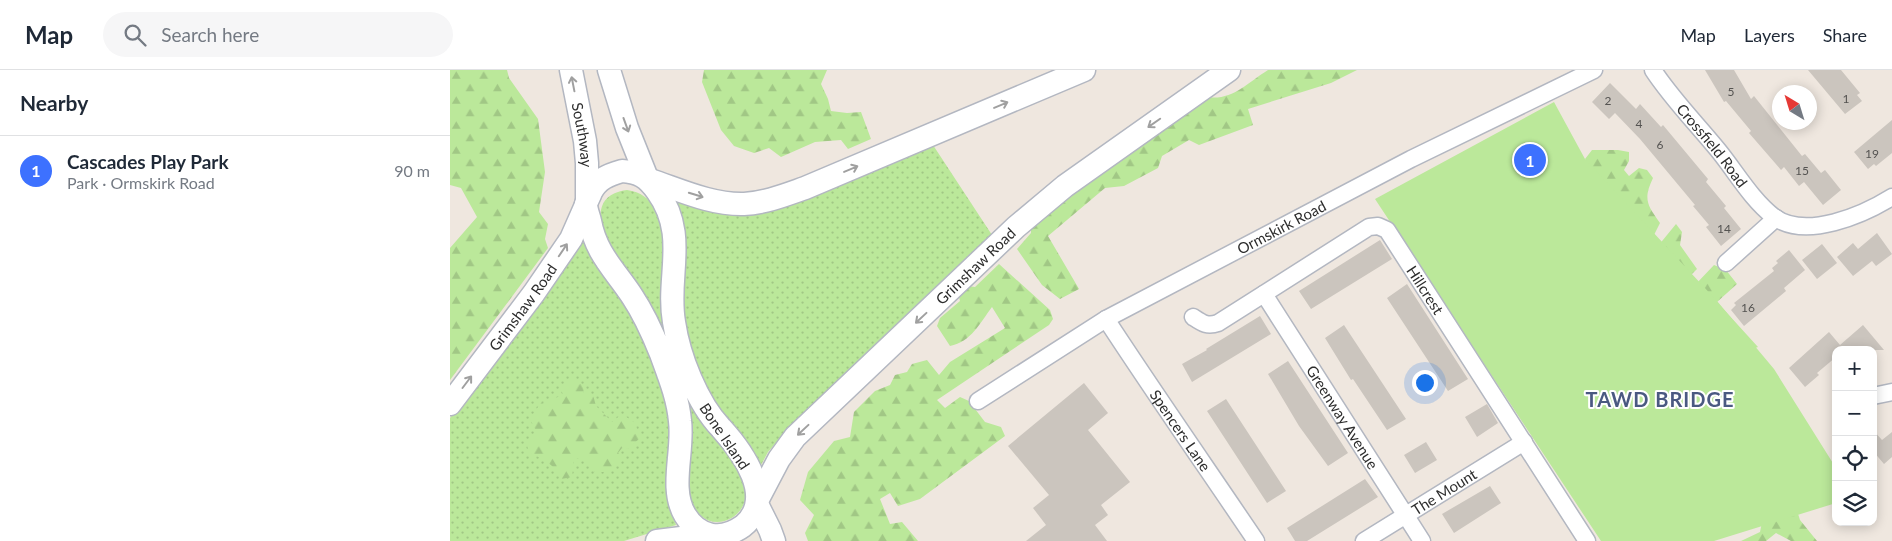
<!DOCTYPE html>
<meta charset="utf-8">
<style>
:root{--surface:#fff;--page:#f6f6f7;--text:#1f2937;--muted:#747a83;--line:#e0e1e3;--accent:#3d71ff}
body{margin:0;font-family:Lato,sans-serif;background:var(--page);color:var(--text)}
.controls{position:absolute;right:15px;bottom:15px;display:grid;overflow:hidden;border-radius:10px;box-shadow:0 2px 12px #0003}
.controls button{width:45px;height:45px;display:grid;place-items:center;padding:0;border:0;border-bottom:1px solid var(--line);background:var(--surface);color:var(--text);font:25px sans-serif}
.compass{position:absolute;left:1322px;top:15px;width:45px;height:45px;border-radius:50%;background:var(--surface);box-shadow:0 2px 12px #0003;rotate:322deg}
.you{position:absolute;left:974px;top:312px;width:18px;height:18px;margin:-12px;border:4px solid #fff;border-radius:50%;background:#1a73e8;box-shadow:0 0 0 8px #1a73e833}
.badge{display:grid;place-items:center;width:32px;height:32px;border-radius:50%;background:var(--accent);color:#fff;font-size:16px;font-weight:700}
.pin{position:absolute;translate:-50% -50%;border:2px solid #fff;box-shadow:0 1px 5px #0006}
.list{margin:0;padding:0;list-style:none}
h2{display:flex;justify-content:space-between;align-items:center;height:65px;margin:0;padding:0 20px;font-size:21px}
h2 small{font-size:16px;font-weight:400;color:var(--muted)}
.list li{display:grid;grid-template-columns:32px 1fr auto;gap:15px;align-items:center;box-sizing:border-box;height:70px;padding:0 20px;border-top:1px solid var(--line)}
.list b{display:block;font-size:19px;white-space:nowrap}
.list p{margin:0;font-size:16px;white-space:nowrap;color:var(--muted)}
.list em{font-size:16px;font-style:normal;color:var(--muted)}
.icon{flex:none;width:28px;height:28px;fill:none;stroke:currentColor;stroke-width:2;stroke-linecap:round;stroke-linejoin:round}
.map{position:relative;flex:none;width:1442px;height:471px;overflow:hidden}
header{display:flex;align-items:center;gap:30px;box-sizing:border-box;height:70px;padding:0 25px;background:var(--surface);border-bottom:1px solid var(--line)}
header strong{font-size:24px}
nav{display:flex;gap:28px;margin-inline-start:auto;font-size:18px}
.search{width:350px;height:45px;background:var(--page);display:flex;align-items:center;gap:12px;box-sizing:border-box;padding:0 18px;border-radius:28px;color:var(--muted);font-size:19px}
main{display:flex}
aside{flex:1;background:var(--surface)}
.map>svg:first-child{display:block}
.grass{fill:url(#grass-dots)}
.forest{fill:url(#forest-firs)}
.park{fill:#bbe89a}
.building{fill:#cbc5be}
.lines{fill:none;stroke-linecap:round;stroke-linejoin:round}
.street-casing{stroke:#b3b7c1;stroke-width:19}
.secondary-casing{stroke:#b3b7c1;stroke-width:25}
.street{stroke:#fff;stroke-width:16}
.secondary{stroke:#fff;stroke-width:22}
.oneway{stroke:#a0a0a0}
.labels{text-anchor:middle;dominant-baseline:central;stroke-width:4;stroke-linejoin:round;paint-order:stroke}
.number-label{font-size:12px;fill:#545351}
.street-label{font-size:15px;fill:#2d2d2d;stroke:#fff}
.district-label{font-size:20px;font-weight:bold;letter-spacing:1px;fill:#4a5981;stroke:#fff}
</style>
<header>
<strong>Map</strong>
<div class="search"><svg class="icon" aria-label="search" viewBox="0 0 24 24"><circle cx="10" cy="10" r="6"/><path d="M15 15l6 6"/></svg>Search here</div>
<nav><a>Map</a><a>Layers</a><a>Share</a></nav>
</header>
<main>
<aside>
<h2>Nearby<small></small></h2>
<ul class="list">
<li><span class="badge">1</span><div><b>Cascades Play Park</b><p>Park · Ormskirk Road</p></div><em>90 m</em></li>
</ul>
</aside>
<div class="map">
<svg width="1442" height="471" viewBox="0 0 1442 471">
<defs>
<pattern id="grass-dots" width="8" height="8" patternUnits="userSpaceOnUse" patternTransform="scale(1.25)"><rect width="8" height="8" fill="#bbe89a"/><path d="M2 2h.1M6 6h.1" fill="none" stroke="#a1c785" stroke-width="1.8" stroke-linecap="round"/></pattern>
<pattern id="forest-firs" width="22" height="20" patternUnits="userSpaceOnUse" patternTransform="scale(1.25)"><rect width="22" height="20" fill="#bbe89a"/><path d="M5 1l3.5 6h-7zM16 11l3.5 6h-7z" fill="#a1c785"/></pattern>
</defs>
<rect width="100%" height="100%" fill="#efe7df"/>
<path class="grass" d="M483 75 542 165 332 366 318 382 311 395H308L254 316 233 255 224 127 257 139Z
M177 120C205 124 209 146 214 170V255L210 256C206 245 202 234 195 225 189 216 181 210 175 202 158 179 129 126 177 120Z
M131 172 134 173 148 199 172 227 191 261 212 320 219 347 223 444 226 455 174 471H0V348L56 275Z
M241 333C255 352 295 399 296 421 298 444 270 462 251 446 245 441 242 434 240 427L237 335Z"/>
<path class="forest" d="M0 0H57L59 8 88 49 95 102 89 142 98 154 95 169 98 178 0 310V178L27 147 11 118 0 115Z
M254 0H377L371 14 378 29 381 41 397 43 411 42 421 69 398 79 391 70 365 72 331 87 319 78 304 83 284 76 271 60 252 12Z
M818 0H907L881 13 798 39 803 55 749 75 739 70 712 86 708 98 674 116 655 118 598 166 629 219 610 229 592 215 567 179 581 163V149L751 26C781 33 794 15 818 0Z
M1142 80H1168L1179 82V91L1174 100 1179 106 1189 98 1197 100 1203 108C1193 129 1197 135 1210 153L1201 171 1208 176 1226 154 1232 162 1230 175 1247 199 1211 235 1135 89Z
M549 194 600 240 603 249 599 255 487 330 495 338 510 327 519 331 535 352 551 357 555 366 470 429 448 436 440 423 430 429 440 454 452 452 468 471H358L355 463 364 445 350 430 358 402 384 371 400 367 404 342 425 321 440 315 445 305 457 302 462 294 477 290 489 305 500 292 555 258 542 237C530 253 521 272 500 276L487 256 490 248 510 231 508 223 518 216 525 217Z
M1264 195 1276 200 1287 214 1267 232 1308 277 1291 283 1226 235Z
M124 310 133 315 134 324 143 325 146 336 162 352 172 344 185 353 190 368 178 379 172 378 168 383 172 386V391C163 400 158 403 144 402L134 388 124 389 122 407 112 409C103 394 95 389 79 383L77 375 87 363 80 349 90 334 113 325 111 319 116 311Z
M1344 431 1350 450 1367 471H1341L1326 463 1316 471H1291L1310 462 1312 452Z"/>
<path class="park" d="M1104 32 1135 89 1267 231 1324 299 1386 398V433L1264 471H1151L925 129Z"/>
<path class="building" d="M1255 0H1284L1301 29 1304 26 1352 86 1355 84 1371 103 1375 100 1391 120 1373 135 1354 112 1349 116 1334 97 1331 100 1299 63 1301 61 1276 31 1274 32Z
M1358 0H1391L1410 23 1407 25 1412 31 1395 44Z
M1160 13 1186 39 1190 34 1211 57 1213 55 1258 109 1256 112 1276 136 1274 138 1291 159 1271 176 1256 157 1259 155 1243 136 1245 135 1190 69 1165 43 1159 49 1142 32Z
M1442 50V83L1426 96 1424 94 1418 99 1404 82Z
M1427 163 1442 184 1426 196 1422 191 1403 206 1387 187 1403 173 1408 179Z
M930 170 942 189 861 239 849 221Z
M1372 174 1387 193 1367 209 1352 190Z
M1339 180 1355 200 1334 218 1336 221 1294 256 1281 240 1286 235 1284 233 1324 201 1322 198 1328 193 1326 191Z
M957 214 1018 309 998 321 937 228Z
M810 246 821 264 742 312 732 294 757 280 756 279Z
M894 255 956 349 937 360 903 309 901 310 875 268Z
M1413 255 1434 280H1386V287L1367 303 1369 305 1355 317 1339 298 1379 262 1390 275Z
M838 291 898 383 878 396 849 356 818 304Z
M634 313 658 343 638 360 680 412 651 435 658 445 645 455 657 471H576L596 455 583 438 599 425 558 376Z
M776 329 836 421 817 433 757 341Z
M1037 334 1048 353 1027 367 1015 347Z
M1423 360 1432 370 1442 362V387L1434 394 1423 381Z
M976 372 987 390 965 403 954 385Z
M915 409 928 427 857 471H845L837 458Z
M1040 416 1051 433 1004 463 992 444Z"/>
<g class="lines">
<defs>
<g id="street">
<path id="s1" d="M1203 0C1222 29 1246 53 1268 80 1286 102 1301 129 1324 147 1356 170 1413 145 1442 127"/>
<path d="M1276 193 1326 148"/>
<path id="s2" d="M814 224 972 471"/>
<path id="s3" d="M743 247C752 253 757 257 768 253L919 157 928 156 937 160 1137 471"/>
<path id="s4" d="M656 249C705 324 756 397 806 471"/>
<path d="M1423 326 1442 322"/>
<path id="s5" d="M528 331 656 249 961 89 1144 0"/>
<path id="s6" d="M914 471 1074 372"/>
</g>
<g id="secondary">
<path id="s7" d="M121 0 135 71 137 93V130"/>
<path d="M159 0 177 58 197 108"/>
<path d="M172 101C189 102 197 107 207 121 239 165 216 206 224 252 229 286 247 333 271 358 292 381 327 429 293 456 272 471 249 468 235 445 219 418 234 381 230 351 228 328 219 306 211 284 203 264 194 244 182 226 165 200 146 184 140 151 139 146 136 140 136 134 137 130 140 126 141 122 148 109 158 105 172 101Z"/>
<path d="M200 110C230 120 262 135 294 134 315 133 335 125 355 118L634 0"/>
<path id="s8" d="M0 334 84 223 121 169 136 135"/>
<path id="s9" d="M308 429 329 389 345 367 566 157 615 116 779 0"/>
<path d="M307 434 320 460 324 471"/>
<path d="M207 471 256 465"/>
</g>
</defs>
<use href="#street" class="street-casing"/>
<use href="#secondary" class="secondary-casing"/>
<use href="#street" class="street"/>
<use href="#secondary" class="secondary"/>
</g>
<defs><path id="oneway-shaft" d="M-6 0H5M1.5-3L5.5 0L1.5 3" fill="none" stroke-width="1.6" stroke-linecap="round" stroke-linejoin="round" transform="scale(1.25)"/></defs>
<g class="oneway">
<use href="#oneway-shaft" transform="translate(123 14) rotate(-101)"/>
<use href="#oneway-shaft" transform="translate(551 35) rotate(-23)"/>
<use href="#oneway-shaft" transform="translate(704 53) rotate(145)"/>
<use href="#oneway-shaft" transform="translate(176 55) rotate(70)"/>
<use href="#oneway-shaft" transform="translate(401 99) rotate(-23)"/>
<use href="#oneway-shaft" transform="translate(246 125) rotate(17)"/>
<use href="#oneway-shaft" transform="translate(113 180) rotate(-56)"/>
<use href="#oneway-shaft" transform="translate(471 248) rotate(137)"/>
<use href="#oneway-shaft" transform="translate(17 312) rotate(-53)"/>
<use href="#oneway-shaft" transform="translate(353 360) rotate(137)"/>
</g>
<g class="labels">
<g class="number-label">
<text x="1281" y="21">5</text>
<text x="1396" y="28">1</text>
<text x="1158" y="30">2</text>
<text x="1189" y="53">4</text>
<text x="1210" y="74">6</text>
<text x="1422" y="83">19</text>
<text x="1352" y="100">15</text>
<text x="1274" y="158">14</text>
<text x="1298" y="237">16</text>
</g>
<g class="street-label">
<text stroke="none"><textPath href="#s7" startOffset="66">Southway</textPath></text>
<text stroke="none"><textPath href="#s1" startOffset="96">Crossfield Road</textPath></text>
<text stroke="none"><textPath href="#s5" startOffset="350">Ormskirk Road</textPath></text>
<text stroke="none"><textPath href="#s9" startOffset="321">Grimshaw Road</textPath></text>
<text stroke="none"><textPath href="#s3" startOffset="296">Hillcrest</textPath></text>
<text stroke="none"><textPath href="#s8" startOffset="121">Grimshaw Road</textPath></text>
<text stroke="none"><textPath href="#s2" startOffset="146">Greenway Avenue</textPath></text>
<text stroke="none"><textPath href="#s4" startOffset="134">Spencers Lane</textPath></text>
<text transform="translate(275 366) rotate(56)">Bone Island</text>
<text stroke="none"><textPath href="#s6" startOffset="94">The Mount</textPath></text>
</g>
<g class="district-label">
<text x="1210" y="329">TAWD BRIDGE</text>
</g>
</g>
</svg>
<div class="controls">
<button>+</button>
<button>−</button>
<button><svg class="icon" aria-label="locate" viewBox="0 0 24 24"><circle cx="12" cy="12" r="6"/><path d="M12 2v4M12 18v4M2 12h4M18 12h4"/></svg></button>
<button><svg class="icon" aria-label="layers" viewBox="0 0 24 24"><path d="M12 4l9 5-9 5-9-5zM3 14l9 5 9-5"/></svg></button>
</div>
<svg class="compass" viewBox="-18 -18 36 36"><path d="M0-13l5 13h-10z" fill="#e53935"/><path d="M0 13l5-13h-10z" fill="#747a83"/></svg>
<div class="you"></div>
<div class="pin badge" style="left:1080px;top:90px">1</div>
</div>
</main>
